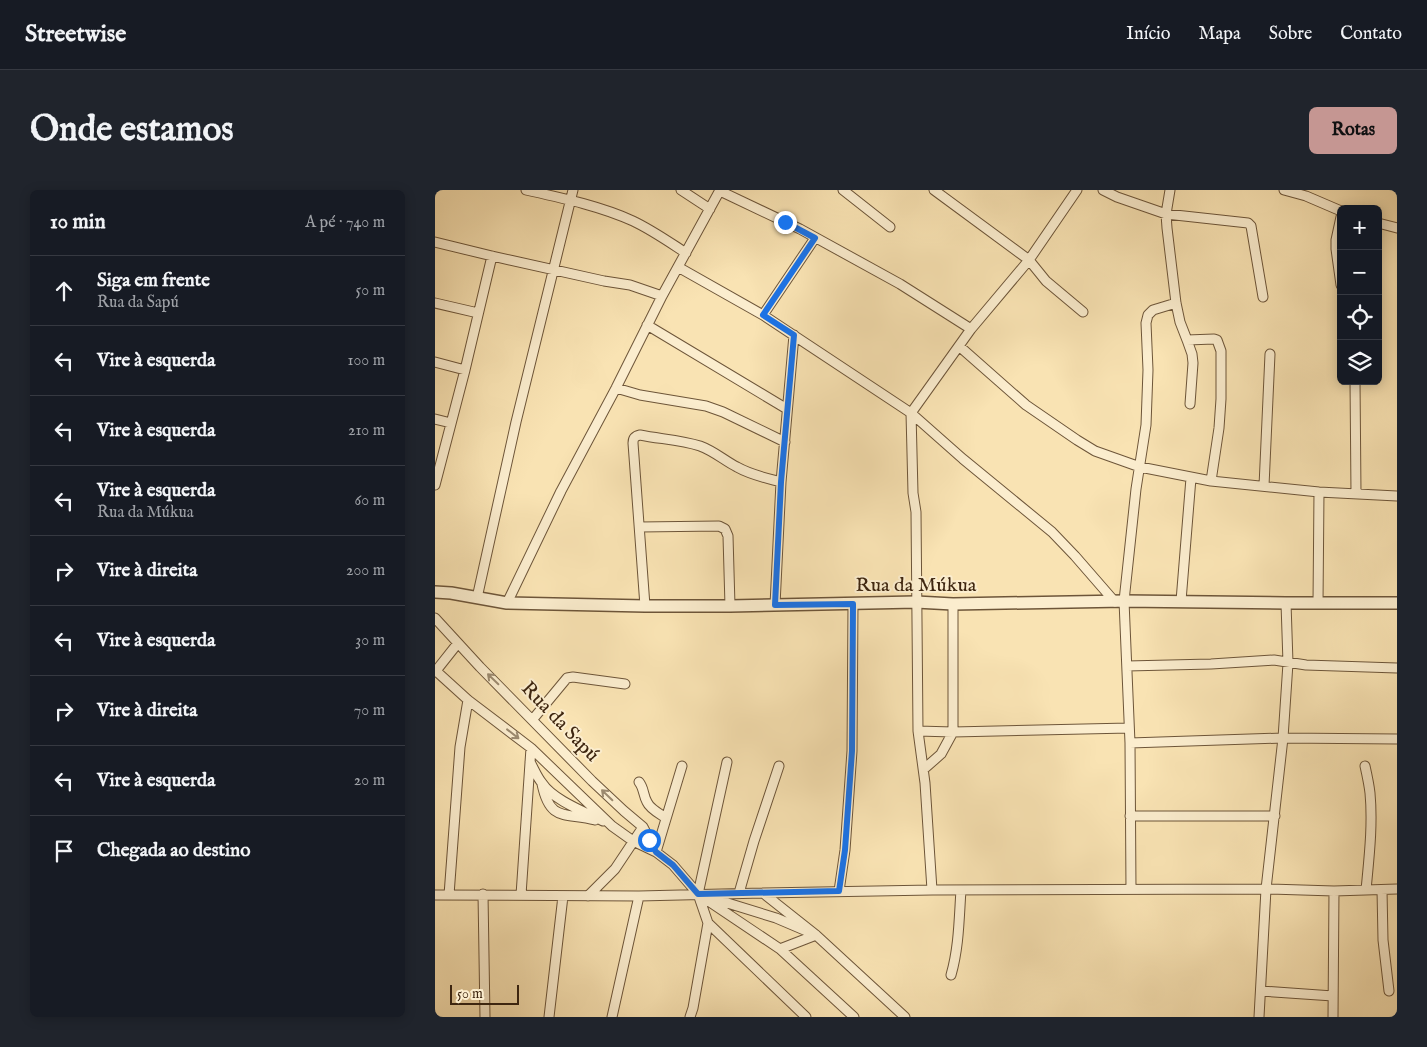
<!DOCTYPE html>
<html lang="pt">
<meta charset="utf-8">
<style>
:root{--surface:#171b24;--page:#20242c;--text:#f1f3f6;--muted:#9ea1a6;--line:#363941;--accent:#c59692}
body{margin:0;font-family:"IM FELL English",serif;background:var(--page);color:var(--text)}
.controls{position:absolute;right:15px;top:15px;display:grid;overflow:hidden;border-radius:8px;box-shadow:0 2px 12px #0003}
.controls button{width:45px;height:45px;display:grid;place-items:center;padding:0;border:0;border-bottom:1px solid var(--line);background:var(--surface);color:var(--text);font:25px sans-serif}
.scale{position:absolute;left:15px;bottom:12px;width:69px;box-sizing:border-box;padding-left:5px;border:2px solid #3e2610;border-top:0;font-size:14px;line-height:18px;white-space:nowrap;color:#3e2610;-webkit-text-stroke:4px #fbedce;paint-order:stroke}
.stop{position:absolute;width:15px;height:15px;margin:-11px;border:4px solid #1a73e8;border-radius:50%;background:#fff}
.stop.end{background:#1a73e8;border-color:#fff;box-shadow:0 1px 5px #0008}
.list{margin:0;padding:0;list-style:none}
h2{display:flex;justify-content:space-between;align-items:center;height:65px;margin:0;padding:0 20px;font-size:21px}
h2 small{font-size:16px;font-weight:400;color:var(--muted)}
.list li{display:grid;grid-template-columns:32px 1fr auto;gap:15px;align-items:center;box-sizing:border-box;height:70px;padding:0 20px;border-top:1px solid var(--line)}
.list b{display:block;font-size:19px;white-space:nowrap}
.list p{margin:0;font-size:16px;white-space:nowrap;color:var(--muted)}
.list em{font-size:16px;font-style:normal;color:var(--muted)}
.icon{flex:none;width:28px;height:28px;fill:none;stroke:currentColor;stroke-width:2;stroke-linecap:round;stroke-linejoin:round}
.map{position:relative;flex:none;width:962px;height:827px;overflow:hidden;border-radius:8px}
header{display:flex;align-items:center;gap:30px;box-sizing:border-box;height:70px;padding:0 25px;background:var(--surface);border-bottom:1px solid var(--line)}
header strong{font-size:24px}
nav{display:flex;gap:28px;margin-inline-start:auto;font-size:18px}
.intro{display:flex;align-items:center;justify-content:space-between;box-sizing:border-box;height:120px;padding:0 30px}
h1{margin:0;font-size:35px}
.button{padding:12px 22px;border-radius:8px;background:var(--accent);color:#111;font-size:18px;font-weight:700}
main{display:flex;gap:30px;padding:0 30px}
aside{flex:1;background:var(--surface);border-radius:8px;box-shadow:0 2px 12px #0003}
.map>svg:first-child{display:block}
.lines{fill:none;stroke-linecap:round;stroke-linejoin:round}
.minor-casing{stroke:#6d5539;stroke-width:11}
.tertiary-casing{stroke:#6d5539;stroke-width:14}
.minor{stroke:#fbedce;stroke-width:9}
.tertiary{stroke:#fbedce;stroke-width:11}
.oneway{stroke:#9c8a6f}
.route{stroke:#1a73e8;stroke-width:6}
.labels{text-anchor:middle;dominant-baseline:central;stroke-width:4;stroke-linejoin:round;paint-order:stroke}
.street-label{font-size:20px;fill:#3e2610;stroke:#fbedce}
</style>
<header>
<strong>Streetwise</strong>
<nav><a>Início</a><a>Mapa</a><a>Sobre</a><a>Contato</a></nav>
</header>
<div class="intro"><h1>Onde estamos</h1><a class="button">Rotas</a></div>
<main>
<aside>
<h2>10 min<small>A pé · 740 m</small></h2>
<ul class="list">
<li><svg class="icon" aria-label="ahead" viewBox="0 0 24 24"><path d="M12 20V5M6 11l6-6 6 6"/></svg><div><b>Siga em frente</b><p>Rua da Sapú</p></div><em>50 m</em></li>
<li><svg class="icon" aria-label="left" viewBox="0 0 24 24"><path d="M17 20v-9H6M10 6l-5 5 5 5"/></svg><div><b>Vire à esquerda</b></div><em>100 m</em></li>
<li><svg class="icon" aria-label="left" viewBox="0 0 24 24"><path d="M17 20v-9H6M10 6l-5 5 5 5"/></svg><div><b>Vire à esquerda</b></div><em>210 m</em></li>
<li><svg class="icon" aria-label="left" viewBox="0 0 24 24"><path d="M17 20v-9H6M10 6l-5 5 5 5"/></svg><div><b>Vire à esquerda</b><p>Rua da Múkua</p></div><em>60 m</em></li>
<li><svg class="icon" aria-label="right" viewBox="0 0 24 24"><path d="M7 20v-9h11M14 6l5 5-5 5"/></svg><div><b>Vire à direita</b></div><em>200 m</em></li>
<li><svg class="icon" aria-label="left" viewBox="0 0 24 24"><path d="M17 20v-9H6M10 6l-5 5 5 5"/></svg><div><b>Vire à esquerda</b></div><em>30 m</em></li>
<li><svg class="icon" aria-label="right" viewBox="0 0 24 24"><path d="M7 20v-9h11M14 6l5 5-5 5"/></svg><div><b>Vire à direita</b></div><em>70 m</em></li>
<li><svg class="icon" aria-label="left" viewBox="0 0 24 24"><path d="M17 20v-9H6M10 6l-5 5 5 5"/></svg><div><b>Vire à esquerda</b></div><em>20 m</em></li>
<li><svg class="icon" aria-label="arrive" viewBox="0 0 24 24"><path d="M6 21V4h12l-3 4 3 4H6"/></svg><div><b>Chegada ao destino</b></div></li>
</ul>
</aside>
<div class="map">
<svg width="962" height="827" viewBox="0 0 962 827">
<rect width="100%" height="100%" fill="#f9e3b3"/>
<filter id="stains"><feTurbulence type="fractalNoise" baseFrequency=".004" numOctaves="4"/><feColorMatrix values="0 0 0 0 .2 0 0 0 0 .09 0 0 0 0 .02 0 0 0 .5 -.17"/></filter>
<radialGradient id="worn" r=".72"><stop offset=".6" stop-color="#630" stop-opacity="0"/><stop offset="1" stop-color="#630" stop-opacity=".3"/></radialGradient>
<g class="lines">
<defs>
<path id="minor" d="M91 0C127 8 165 16 198 31 217 40 234 52 251 63
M246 0 275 19
M408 0 455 37
M499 0 594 70 611 91 648 122
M668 0 682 7 731 24 813 33 816 36 828 107
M735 0 731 24 732 38 741 113 745 132 752 150 779 149 782 150 786 161V209L784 238 776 291
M849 0 871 6 906 21
M285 1 365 39 465 94 536 139
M906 27 901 50V59L906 95
M943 33 962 38
M0 52 57 66 169 91 195 95 227 106
M243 77 328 125 476 223 528 269 617 342 640 366 680 412
M0 113 43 123
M328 125 380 48
M212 135 352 219
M752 150 757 164 758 173 755 214
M524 156 591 215 642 250 660 261 705 277 776 291 884 302 962 306
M0 172 30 180
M920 191 921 303
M181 198 205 205 271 216 288 222 350 252
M0 229 16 233
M0 295 30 180 57 66
M829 296 835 164
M205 337 284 336 290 339 293 346 295 416
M42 408 81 232 138 0
M746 411 756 288
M72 413 126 301 181 198 227 106 285 0
M883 413 884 302
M340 415 346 292 359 145
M210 416 198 253C198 248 200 246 205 245 225 249 246 250 265 256 279 261 290 271 302 277 316 285 331 288 346 292
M0 428 45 477 157 591 189 621 208 637 221 662
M692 476 776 474 839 470 871 475 962 478
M0 480 33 510 96 558 177 636 198 651 221 662 238 675 263 704 345 759 419 827
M0 482 23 453
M98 529 132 488 138 487 190 494
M483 541 518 542 694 538
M695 553 848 548 962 549
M95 572C99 579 102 587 107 593 118 610 150 622 168 631
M930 576C932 585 934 594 935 603 938 635 934 668 931 700
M489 579 506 564 518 542V414
M204 592C209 598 208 605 212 612 215 619 225 624 231 628
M107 594C115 633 131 622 160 630
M695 626H840
M221 662 247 576
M696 699 695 553 689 411 701 299 711 235 713 180 711 133 713 125 718 120 741 113
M497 700 490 593 483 541 481 322 478 303 476 223 536 139 594 70 642 0
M947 700 948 750 954 801
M404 701 410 660 417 561 418 414
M304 703 319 651 344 576
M328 703 381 745 345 759
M48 704 50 827
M0 705 204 706 328 703 497 700 831 699 899 701 962 699
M14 705 25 557 33 510
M86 705 96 558
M153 706 180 679 208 637
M273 707 341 728 381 745 470 827
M273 733 371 827
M516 785C524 757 524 729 526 700
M826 801 898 806
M114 827 128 706
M177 827 204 706
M255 827 258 818 273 733 263 704 292 572
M824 827 831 699 848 548 853 473 851 413
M898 827 899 701"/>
<path id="tertiary" d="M0 402 16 403 72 413 210 416H295L481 412 518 414 689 411 851 413H962"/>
</defs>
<use href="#minor" class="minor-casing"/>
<use href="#tertiary" class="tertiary-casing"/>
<use href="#minor" class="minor"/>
<use href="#tertiary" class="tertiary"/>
</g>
<defs><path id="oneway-shaft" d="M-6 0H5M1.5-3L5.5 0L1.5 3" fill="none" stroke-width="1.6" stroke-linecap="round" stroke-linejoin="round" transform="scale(1.25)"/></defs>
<g class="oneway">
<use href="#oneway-shaft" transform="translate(58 489) rotate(-136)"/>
<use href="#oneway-shaft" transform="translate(78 544) rotate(38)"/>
<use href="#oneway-shaft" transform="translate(172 605) rotate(-136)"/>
</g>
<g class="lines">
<path class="route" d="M214 650 221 662 238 675 263 704 404 701 410 660 417 561 418 414 340 415 346 292 359 145 328 125 380 48 350 32"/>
</g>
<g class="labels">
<g class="street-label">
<text x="481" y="395">Rua da Múkua</text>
<text transform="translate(125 532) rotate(46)">Rua da Sapú</text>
</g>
</g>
<rect width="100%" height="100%" filter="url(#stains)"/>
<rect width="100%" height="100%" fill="url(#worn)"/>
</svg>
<div class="controls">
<button>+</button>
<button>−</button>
<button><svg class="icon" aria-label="locate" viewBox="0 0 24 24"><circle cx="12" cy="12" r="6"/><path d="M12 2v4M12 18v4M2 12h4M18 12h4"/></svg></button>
<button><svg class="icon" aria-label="layers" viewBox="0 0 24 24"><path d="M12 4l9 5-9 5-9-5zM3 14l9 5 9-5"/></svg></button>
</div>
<div class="scale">50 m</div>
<div class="stop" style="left:214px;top:650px"></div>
<div class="stop end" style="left:350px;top:32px"></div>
</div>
</main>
